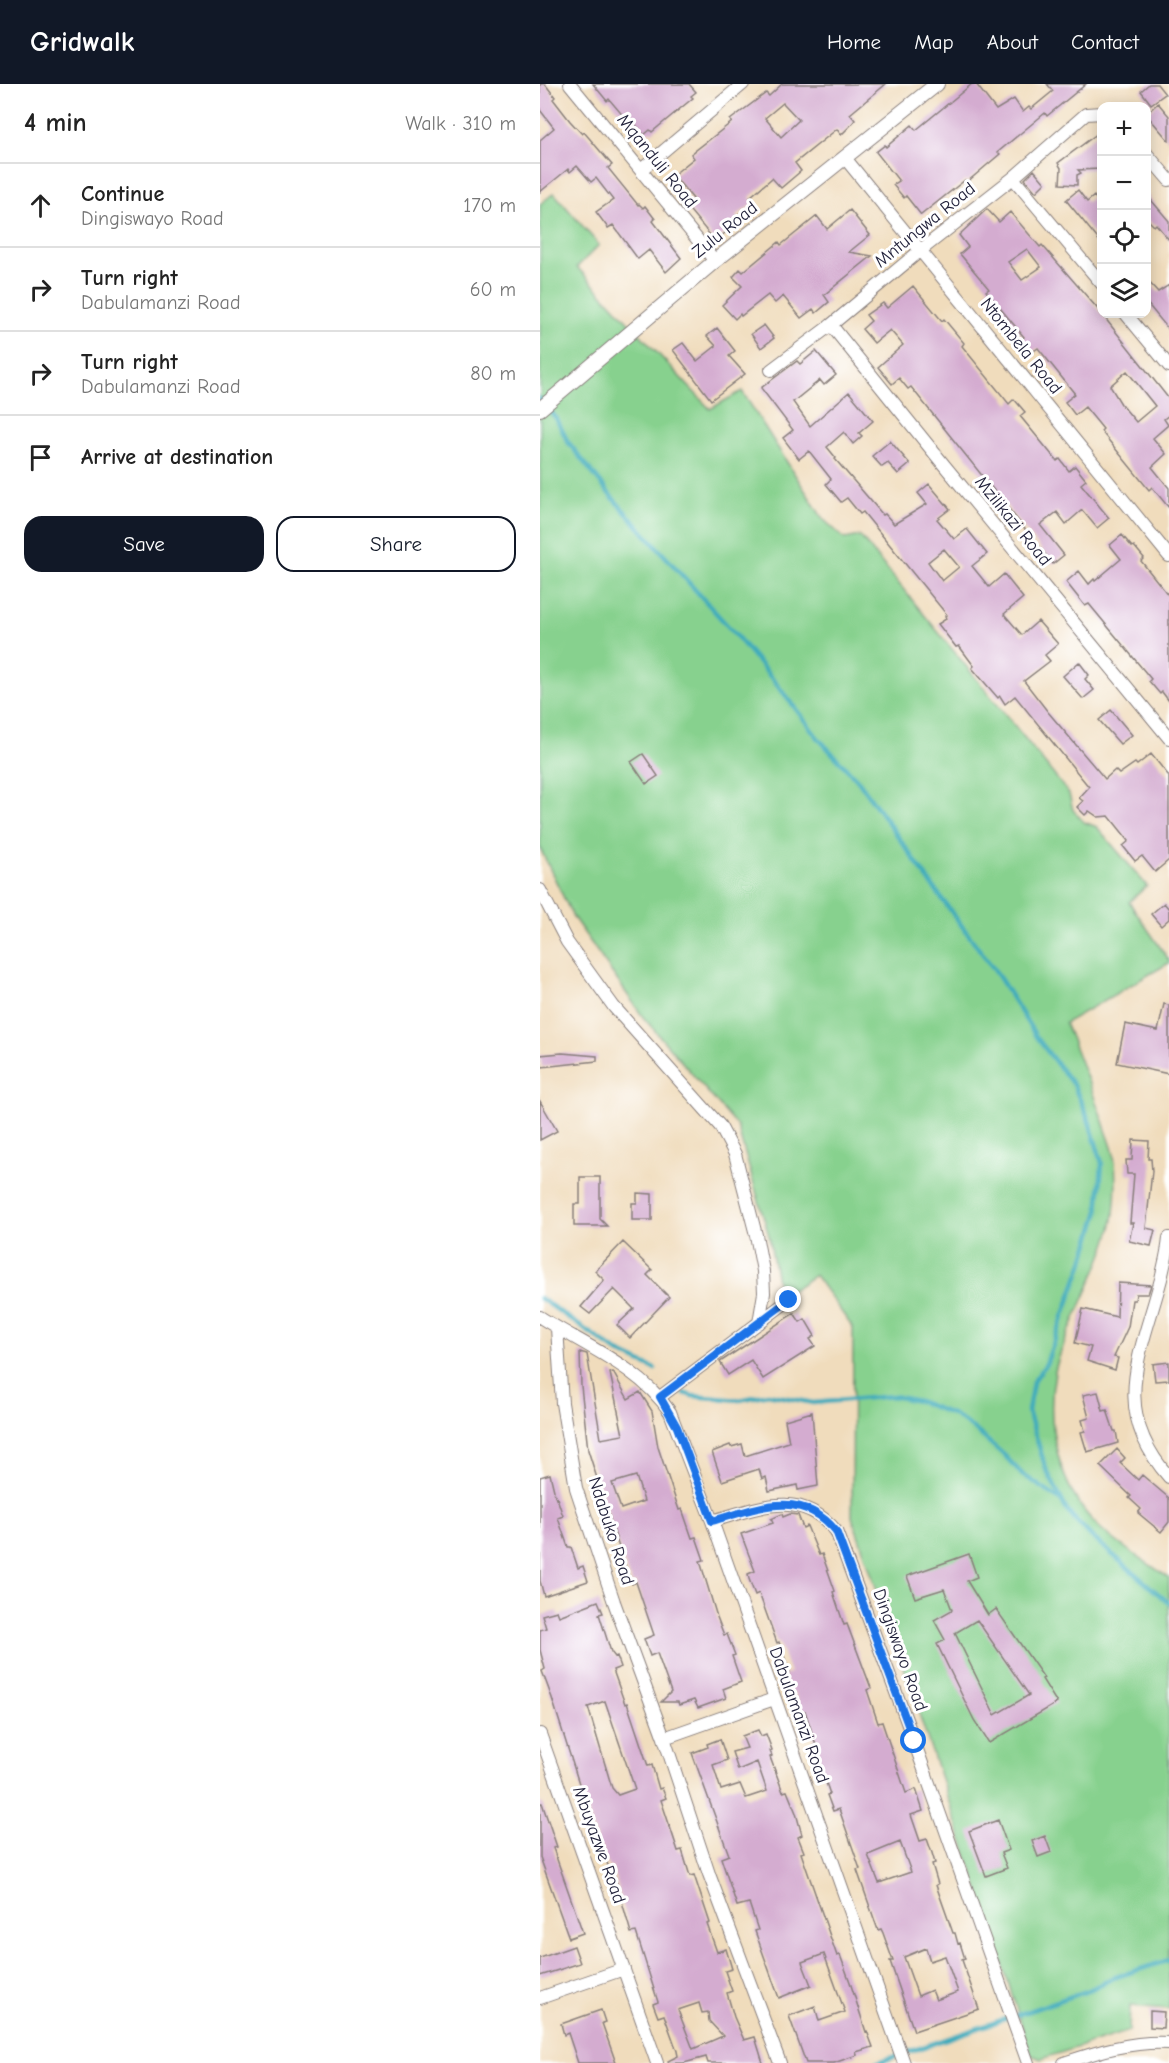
<!DOCTYPE html>
<meta charset="utf-8">
<style>
:root{--surface:#fff;--page:#f2f2f2;--text:#222;--muted:#767676;--line:#e0e0e0;--accent:#111827}
body{margin:0;font-family:"Comic Neue",sans-serif;background:var(--page);color:var(--text)}
.controls{position:absolute;right:18px;top:18px;display:grid;overflow:hidden;border-radius:12px;box-shadow:0 3px 15px #0003}
.controls button{width:54px;height:54px;display:grid;place-items:center;padding:0;border:0;border-bottom:2px solid var(--line);background:var(--surface);color:var(--text);font:30px sans-serif}
.stop{position:absolute;width:18px;height:18px;margin:-14px;border:4px solid #1a73e8;border-radius:50%;background:#fff}
.stop.end{background:#1a73e8;border-color:#fff;box-shadow:0 2px 6px #0008}
.list{margin:0;padding:0;list-style:none}
h2{display:flex;justify-content:space-between;align-items:center;height:78px;margin:0;padding:0 24px;font-size:26px}
h2 small{font-size:20px;font-weight:400;color:var(--muted)}
.list li{display:grid;grid-template-columns:39px 1fr auto;gap:18px;align-items:center;box-sizing:border-box;height:84px;padding:0 24px;border-top:2px solid var(--line)}
.list b{display:block;font-size:22px;white-space:nowrap}
.list p{margin:0;font-size:20px;white-space:nowrap;color:var(--muted)}
.list em{font-size:20px;font-style:normal;color:var(--muted)}
.actions{display:flex;gap:12px;padding:18px 24px}
.actions a{flex:1;padding:14px 0;border:2px solid var(--accent);border-radius:18px;text-align:center;font-size:21px;color:var(--accent)}
.actions .main{background:var(--accent);color:#fff}
.icon{flex:none;width:33px;height:33px;fill:none;stroke:currentColor;stroke-width:2;stroke-linecap:round;stroke-linejoin:round}
.map{position:relative;flex:none;width:629px;height:1979px;overflow:hidden}
header{display:flex;align-items:center;gap:36px;box-sizing:border-box;height:84px;padding:0 30px;background:var(--accent);color:#fff}
header strong{font-size:28px}
nav{display:flex;gap:33px;margin-inline-start:auto;font-size:21px}
main{display:flex}
aside{flex:1;background:var(--surface)}
.map>svg:first-child{display:block}
.green{fill:#87d18e;stroke:#547a64;stroke-width:1.5}
.lines{fill:none;stroke-linecap:round;stroke-linejoin:round}
.stream{stroke:#3dabbc;stroke-width:4.5}
.building{fill:#d4acd0;fill-rule:evenodd}
.minor-casing{stroke:#897f7c;stroke-width:14}
.tertiary-casing{stroke:#897f7c;stroke-width:16}
.minor{stroke:#fff;stroke-width:12}
.tertiary{stroke:#fff;stroke-width:14}
.route{stroke:#1a73e8;stroke-width:8}
.labels{text-anchor:middle;dominant-baseline:central;stroke-width:6;stroke-linejoin:round;paint-order:stroke}
.street-label{font-size:18px;fill:#22223b;stroke:#fff}
</style>
<header>
<strong>Gridwalk</strong>
<nav><a>Home</a><a>Map</a><a>About</a><a>Contact</a></nav>
</header>
<main>
<aside>
<h2>4 min<small>Walk · 310 m</small></h2>
<ul class="list">
<li><svg class="icon" aria-label="ahead" viewBox="0 0 24 24"><path d="M12 20V5M6 11l6-6 6 6"/></svg><div><b>Continue</b><p>Dingiswayo Road</p></div><em>170 m</em></li>
<li><svg class="icon" aria-label="right" viewBox="0 0 24 24"><path d="M7 20v-9h11M14 6l5 5-5 5"/></svg><div><b>Turn right</b><p>Dabulamanzi Road</p></div><em>60 m</em></li>
<li><svg class="icon" aria-label="right" viewBox="0 0 24 24"><path d="M7 20v-9h11M14 6l5 5-5 5"/></svg><div><b>Turn right</b><p>Dabulamanzi Road</p></div><em>80 m</em></li>
<li><svg class="icon" aria-label="arrive" viewBox="0 0 24 24"><path d="M6 21V4h12l-3 4 3 4H6"/></svg><div><b>Arrive at destination</b></div></li>
</ul>
<div class="actions"><a class="main">Save</a><a>Share</a></div>
</aside>
<div class="map">
<svg width="629" height="1979" viewBox="0 0 629 1979">
<rect width="100%" height="100%" fill="#fff"/>
<filter id="ink" filterUnits="userSpaceOnUse"><feTurbulence type="fractalNoise" baseFrequency=".0167" numOctaves="2"/><feDisplacementMap in="SourceGraphic" scale="12" xChannelSelector="R" yChannelSelector="G"/><feConvolveMatrix kernelMatrix="1 2 1 2 8 2 1 2 1" color-interpolation-filters="sRGB"/></filter>
<filter id="wash" filterUnits="userSpaceOnUse"><feTurbulence type="fractalNoise" baseFrequency=".008" numOctaves="4" result="noise"/><feDisplacementMap in="SourceGraphic" scale="24" xChannelSelector="R" yChannelSelector="G"/><feGaussianBlur stdDeviation="1.35" result="paint"/><feColorMatrix in="noise" values="0 0 0 0 0 0 0 0 0 0 0 0 0 0 0 0 0 1.4 0 .05"/><feComposite in="paint" operator="in"/></filter>
<g filter="url(#wash)">
<rect width="100%" height="100%" fill="#f0dcbc"/>
<path class="green" d="M14 109 59 161 37 183 170 325 202 307 283 435 305 455 320 452 483 652 529 710 533 726 544 738 557 743 607 802 589 818 629 876V879L525 939C539 972 551 1004 563 1037 566 1048 572 1060 574 1071 577 1091 576 1111 574 1130 570 1161 548 1203 536 1232 528 1250 519 1268 515 1288 505 1340 518 1405 559 1443 579 1462 607 1478 629 1494V1925L590 1922 589 1947 501 1975 491 1971 442 1815 312 1433 313 1244 275 1191 240 1214 229 1152 197 1042 103 933 33 833 0 764V120Z"/>
<g class="lines">
<path class="stream" d="M0 315 16 334 28 358 71 412 194 549 239 603 278 654 320 699 402 815 456 888 497 954 534 1002 549 1037 562 1079 558 1130 543 1178 506 1280 493 1298 488 1327 506 1385 527 1427 552 1453 629 1519
M0 1214 76 1267 115 1285
M144 1309 152 1312 200 1316 228 1310 273 1319 353 1312 378 1317 414 1331 434 1345 465 1372 482 1390 520 1416
M336 1979 547 1907 573 1894 629 1876"/>
</g>
<g id="blocks">
<path class="building" d="M0 0H5L15 13 13 15 30 37 42 50 44 48 72 81 68 84 98 121 99 120 103 124 105 122 115 135 113 137 141 174 126 188 109 166 98 175 73 141 68 144 56 128 73 116 56 94 51 98 37 82 30 88 28 85 0 108V56L14 44 0 26Z
M53 0H149L156 8 151 12 153 14 130 33 112 48 110 46 104 51 88 31 85 34 69 15 67 17Z
M242 0H346L310 30 315 36 310 42 301 51 297 45 255 79 261 87 241 104 232 94 210 113 214 119 196 132 200 137 175 157 146 122 154 116 133 91 154 74 151 70 192 38 190 36 226 9 229 12ZM243 19 259 36 241 53 225 34Z
M432 0H436L456 26 474 15 483 28 489 23 491 25 513 7 507 0H546L507 32 505 29 458 68 460 70 440 87 427 98 425 96 381 131 366 112 364 114 353 101 359 97 336 68 345 61 346 63 372 41 376 46Z
M609 0H617L625 10 611 20 601 7Z
M618 19 629 32V57L606 30Z
M561 47V85L538 86 541 89 537 91V101L520 100 521 84 518 79Z
M494 86 505 99 496 108 485 95Z
M538 106 547 118 554 112 561 121V159L526 116Z
M606 110 629 137V156L616 140 614 142 606 134Z
M447 125 459 138 470 128 500 163 502 161 557 224 629 315V331L624 335 628 341 613 354 626 370 612 383 629 404V424L612 403 609 406 561 347 563 345 545 323 535 331 525 318 535 310 498 264 491 269 481 256 484 253 446 207 449 205 420 170 428 163 419 151ZM487 165 501 183 482 196 468 178ZM587 287 615 322 596 338 581 320 570 302Z
M310 126 330 151 309 168 332 172 284 211 289 218 276 229 273 225 261 234 243 212 235 219 228 211 201 232 200 230 195 235 182 221 202 202 193 193 200 185 203 188 239 158 241 161 277 132 287 145Z
M606 195 618 208 629 201V246L606 218Z
M373 202 402 237 404 235 424 259 422 262 469 320 474 315 485 328 480 332 517 377 520 375 529 387 535 382 546 396 541 400 569 434 557 444 542 426 526 440 517 428 500 441 524 471 513 480 371 303 368 305 359 294 352 300 338 283 363 261 350 246 334 259 322 245 331 237 326 231 343 219 347 224Z
M224 241 234 254 221 264 211 250Z
M177 244 195 267 189 272 205 290 171 316 133 266 143 259 157 277 176 262 167 252Z
M276 267 296 291 284 301 280 296 253 318 270 342 309 308 333 337 319 349 322 352 313 360 304 348 287 363 296 374 295 375 343 431 345 430 354 440 387 420 378 409 389 400 410 425 397 435 414 455 427 445 447 470 432 482 449 503 464 490 483 514 464 530 482 551 498 537 518 560 505 571 510 577 484 597 508 628 565 695 575 686 579 690 595 679 597 681 611 670 629 692V776L615 788 602 772 595 777 583 762 589 757 569 732 558 733 549 727 545 731 537 723 543 717 539 714 549 703 475 612 465 620 460 612 458 614 432 584 434 582 419 562 416 563 398 540 406 535 405 532 407 531 323 428 320 430 307 414 301 418 286 400 291 395 269 367 259 375 243 354 253 346 221 304 257 277 260 280ZM404 465 419 483 402 497 388 478Z
M350 357 370 380 358 390 348 379 342 383 332 372Z
M582 451 592 463 594 462 604 474 601 477 629 512V617L622 608 620 610 609 597 611 595 549 520 545 522 526 498 539 487 549 500 554 495 555 497 581 475 570 461Z
M539 578 549 591 545 595 554 606 543 615 523 592Z
M571 626 592 651 580 660 559 636Z
M103 670 118 692 106 700 91 678Z
M624 819 629 825V835L621 842 611 830Z
M624 920 629 921V990L577 979 585 940 618 947Z
M22 969 57 972V977L2 983 0 971Z
M0 1017 17 1047 0 1056Z
M593 1056 609 1057 608 1075H611L612 1087 606 1144 615 1146 611 1162 589 1157 593 1139H590L594 1090H587L586 1076H592Z
M40 1093H60V1135L67 1142H34V1120H40Z
M97 1109 112 1110V1136H92V1119H97Z
M83 1158 112 1186 107 1191 129 1213 90 1254 77 1241 94 1225 74 1205 50 1230 41 1223 64 1196 55 1187Z
M578 1199 611 1201 608 1210H596L595 1216H592L588 1243 574 1273 578 1274 575 1286 547 1277 551 1263 535 1259 543 1225 577 1233Z
M254 1229 260 1238 265 1235 275 1252 270 1255 275 1262 223 1295 211 1276 188 1291 180 1278Z
M40 1268 47 1270 61 1355 83 1351 70 1289 73 1288 88 1315 100 1308 112 1327 118 1363 139 1426 142 1425 152 1454 156 1453 164 1476 160 1477 177 1533 184 1551 187 1550 195 1571 192 1572 201 1598 183 1605 186 1614 158 1624 154 1616 139 1621 138 1618H121L131 1608 117 1569 110 1572 104 1555 114 1551 96 1498 92 1500 82 1473 48 1366 41 1302ZM96 1392 104 1417 81 1425 72 1399Z
M629 1278V1296L615 1297 613 1280Z
M558 1308 563 1327 567 1326 574 1347H576L578 1359 547 1368 541 1348 545 1347 542 1336 549 1334 543 1311Z
M272 1328 278 1402 258 1406 257 1401 229 1407 226 1393 222 1395 219 1385 182 1397 172 1368 190 1361 191 1363 202 1360 205 1372 249 1358 245 1336Z
M577 1365 585 1374 580 1379 598 1396 602 1391 629 1414V1438L621 1448 598 1429 601 1425 589 1414 591 1412 560 1382Z
M10 1390 16 1415 17 1414 23 1432 18 1434 28 1463H31L38 1484 43 1482 48 1497 4 1512 0 1497V1393Z
M242 1430 243 1433 250 1430 258 1431 263 1444 267 1442 279 1471 282 1470 295 1507 293 1508 304 1541 307 1540 331 1604 327 1606 338 1639 342 1638 366 1709 376 1705 383 1727 371 1731 380 1757 387 1755 392 1769 395 1779 392 1780 398 1800 396 1801 413 1849H415L418 1860 420 1859 425 1875 422 1876 439 1925 374 1947 350 1877H353L343 1849 341 1845 338 1846 317 1786 320 1785 299 1725 293 1727 287 1711 290 1710 273 1662 276 1661 265 1627 261 1628 254 1608 251 1610 244 1591 250 1589 239 1558 237 1559 219 1509 215 1511 209 1495 208 1490 215 1487 201 1450 233 1439 231 1435ZM360 1758 371 1788 339 1799 328 1771ZM386 1864 390 1877 405 1872 418 1908 396 1916 392 1906 378 1912 364 1873Z
M429 1470 437 1493 427 1497 448 1531 456 1525 504 1594 502 1595 517 1619 449 1659 434 1636 397 1560 405 1556 394 1536 412 1526 404 1505 375 1514 367 1492ZM437 1536 489 1611 455 1631 415 1549Z
M58 1517 63 1529 59 1530 71 1568 75 1573 77 1572 81 1583 73 1586 85 1620 87 1619 108 1682 112 1681 119 1705 122 1704 126 1714 121 1716 138 1767 142 1766 150 1792 154 1791 170 1839 167 1840 177 1868 186 1865 192 1885 185 1887 192 1907 187 1909 194 1933 204 1956 215 1953 223 1979H168L166 1973 144 1979H129L128 1977 138 1972 137 1967 124 1931 118 1933 113 1920 118 1918 96 1848 91 1849 72 1783 69 1784 61 1763H59L12 1614 2 1587 5 1585 0 1566V1546L6 1544 2 1531 17 1527 19 1532ZM65 1617 95 1705 78 1711 72 1704 48 1623ZM159 1919 162 1929 168 1928 169 1937 183 1952 153 1965 138 1926Z
M218 1646 221 1652 226 1650 232 1666 230 1667 232 1672 230 1673 243 1708 247 1707 256 1729 262 1751 258 1753 264 1768 261 1769 297 1872 300 1871 310 1898 326 1948 327 1947 333 1963 316 1968 317 1971 294 1979H266L249 1932 275 1922 279 1937 305 1928 284 1870 262 1878 271 1901 239 1914 215 1847 218 1846 209 1819 197 1822 181 1774 189 1771 152 1669 168 1663 167 1660 180 1655 187 1676 173 1681 181 1706 200 1700 206 1714 227 1707 217 1678 198 1686 192 1668 207 1664 202 1652Z
M0 1719H2L17 1763 13 1764 43 1849 29 1854 0 1773Z
M458 1736 469 1766 461 1769 467 1784 446 1792 429 1747Z
M505 1752 511 1768 498 1773 492 1757Z
M34 1862 40 1879 0 1892V1874Z
M61 1926 65 1938 62 1939 76 1979H38L28 1949 24 1951 21 1940Z
M610 1927 624 1928 623 1944 610 1943Z"/>
</g>
</g>
<g filter="url(#ink)">
<use href="#blocks" fill-opacity="0" stroke="#897f7c" stroke-width="1.5"/>
<g class="lines">
<defs>
<path id="minor" d="M30 0 175 177
M606 69 629 96
M305 74 629 472
M101 86 203 0
M473 94 562 200
M586 230 629 282
M291 241 404 381 629 654
M231 286 291 241 381 166 473 94 546 30 562 29
M0 806 27 858 74 923 180 1042 195 1070 216 1151 223 1187 224 1209 219 1239
M629 1154C628 1168 624 1181 621 1195 601 1271 569 1325 629 1393
M0 1233C43 1261 100 1283 130 1328L172 1437 364 1979
M17 1244 22 1319 36 1404 74 1518 124 1654 169 1790 240 1979
M120 1313 249 1216
M172 1437C218 1424 260 1404 296 1447L374 1657 488 1979
M0 1650 117 1979
M124 1654 234 1615
M0 1914 84 1885
M524 1979C559 1967 592 1957 629 1959"/>
<path id="tertiary" d="M0 325 175 177 397 0"/>
</defs>
<use href="#minor" class="minor-casing"/>
<use href="#tertiary" class="tertiary-casing"/>
<use href="#minor" class="minor"/>
<use href="#tertiary" class="tertiary"/>
</g>
</g>
<g class="lines" filter="url(#ink)">
<path class="route" d="M249 1216 120 1313 137 1343 172 1437C218 1424 260 1404 296 1447L374 1657"/>
</g>
<g class="labels">
<g class="street-label">
<text transform="translate(117 77) rotate(51)">Mqanduli Road</text>
<text transform="translate(385 141) rotate(-39)">Mntungwa Road</text>
<text transform="translate(185 146) rotate(-39)">Zulu Road</text>
<text transform="translate(481 262) rotate(51)">Ntombela Road</text>
<text transform="translate(473 437) rotate(51)">Mzilikazi Road</text>
<text transform="translate(71 1447) rotate(72)">Ndabuko Road</text>
<text transform="translate(360 1566) rotate(70)">Dingiswayo Road</text>
<text transform="translate(259 1631) rotate(70)">Dabulamanzi Road</text>
<text transform="translate(59 1761) rotate(70)">Mbuyazwe Road</text>
</g>
</g>
</svg>
<div class="controls">
<button>+</button>
<button>−</button>
<button><svg class="icon" aria-label="locate" viewBox="0 0 24 24"><circle cx="12" cy="12" r="6"/><path d="M12 2v4M12 18v4M2 12h4M18 12h4"/></svg></button>
<button><svg class="icon" aria-label="layers" viewBox="0 0 24 24"><path d="M12 4l9 5-9 5-9-5zM3 14l9 5 9-5"/></svg></button>
</div>
<div class="stop" style="left:374px;top:1657px"></div>
<div class="stop end" style="left:249px;top:1216px"></div>
</div>
</main>
